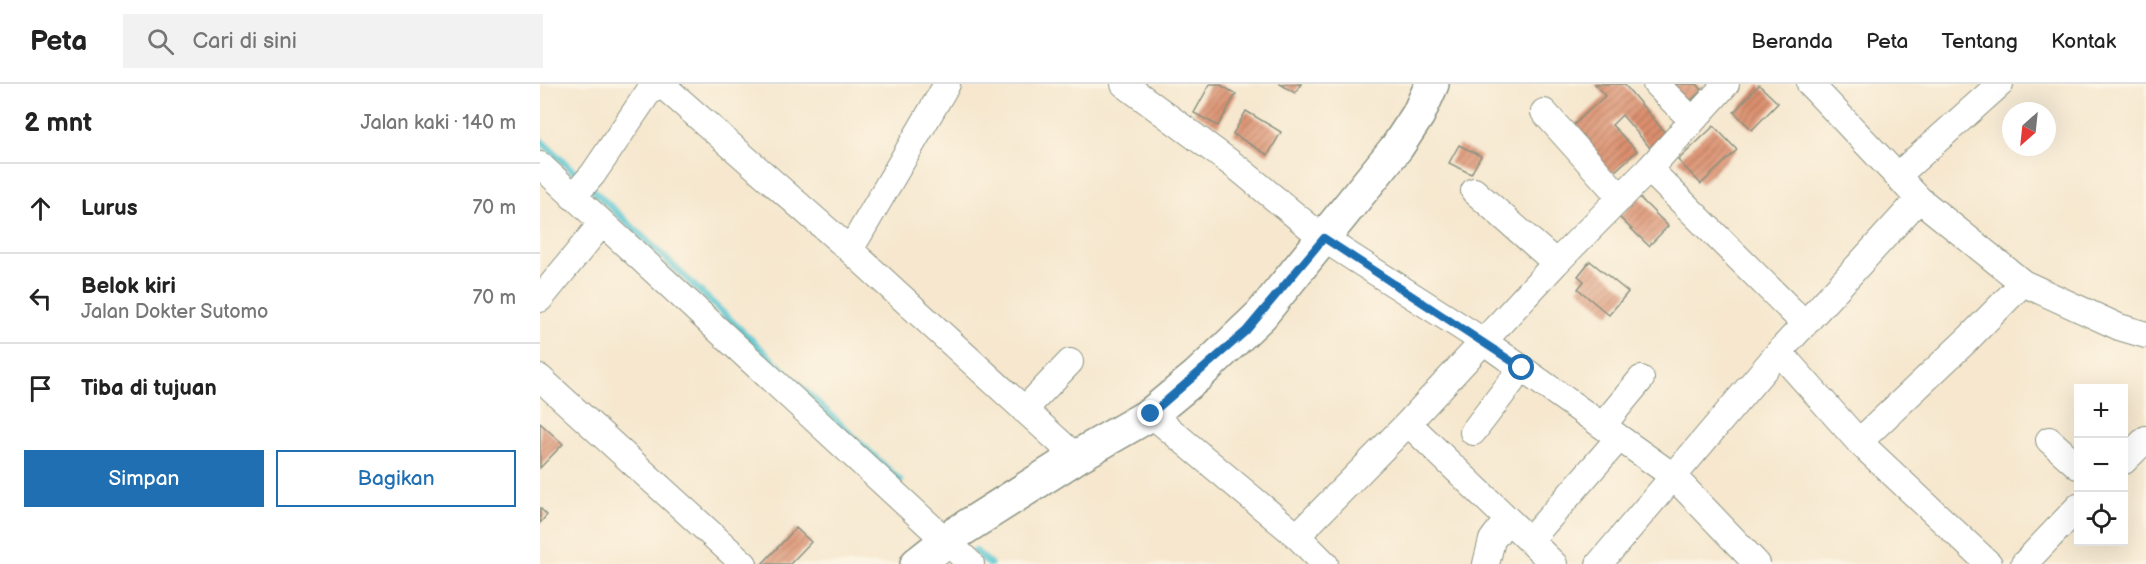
<!DOCTYPE html>
<html lang="id">
<meta charset="utf-8">
<style>
:root{--surface:#fff;--page:#f2f2f2;--text:#222;--muted:#767676;--line:#e0e0e0;--accent:#1f6fb2}
body{margin:0;font-family:"Balsamiq Sans",sans-serif;background:var(--page);color:var(--text)}
.controls{position:absolute;right:18px;bottom:18px;display:grid;overflow:hidden;border-radius:0px;box-shadow:0 6px 24px #0002}
.controls button{width:54px;height:54px;display:grid;place-items:center;padding:0;border:0;border-bottom:2px solid var(--line);background:var(--surface);color:var(--text);font:30px sans-serif}
.compass{position:absolute;left:1462px;top:18px;width:54px;height:54px;border-radius:50%;background:var(--surface);box-shadow:0 6px 24px #0002;rotate:207deg}
.stop{position:absolute;width:18px;height:18px;margin:-14px;border:4px solid #1f6fb2;border-radius:50%;background:#fff}
.stop.end{background:#1f6fb2;border-color:#fff;box-shadow:0 2px 6px #0008}
.list{margin:0;padding:0;list-style:none}
h2{display:flex;justify-content:space-between;align-items:center;height:78px;margin:0;padding:0 24px;font-size:26px}
h2 small{font-size:20px;font-weight:400;color:var(--muted)}
.list li{display:grid;grid-template-columns:39px 1fr auto;gap:18px;align-items:center;box-sizing:border-box;height:90px;padding:0 24px;border-top:2px solid var(--line)}
.list b{display:block;font-size:22px;white-space:nowrap}
.list p{margin:0;font-size:20px;white-space:nowrap;color:var(--muted)}
.list em{font-size:20px;font-style:normal;color:var(--muted)}
.actions{display:flex;gap:12px;padding:18px 24px}
.actions a{flex:1;padding:14px 0;border:2px solid var(--accent);border-radius:0px;text-align:center;font-size:21px;color:var(--accent)}
.actions .main{background:var(--accent);color:#fff}
.icon{flex:none;width:33px;height:33px;fill:none;stroke:currentColor;stroke-width:2;stroke-linecap:round;stroke-linejoin:round}
.map{position:relative;flex:none;width:1606px;height:480px;overflow:hidden}
header{display:flex;align-items:center;gap:36px;box-sizing:border-box;height:84px;padding:0 30px;background:var(--surface);border-bottom:2px solid var(--line)}
header strong{font-size:28px}
nav{display:flex;gap:33px;margin-inline-start:auto;font-size:21px}
.search{width:420px;height:54px;background:var(--page);display:flex;align-items:center;gap:15px;box-sizing:border-box;padding:0 21px;border-radius:0px;color:var(--muted);font-size:22px}
main{display:flex}
aside{flex:1;background:var(--surface)}
.map>svg:first-child{display:block}
.lines{fill:none;stroke-linecap:round;stroke-linejoin:round}
.stream{stroke:#5ac6d2;stroke-width:7}
.building{fill:url(#building-hatch)}
.minor-casing{stroke:#8a9281;stroke-width:28}
.primary-casing{stroke:#8a9281;stroke-width:36}
.minor{stroke:#fff;stroke-width:26}
.primary{stroke:#fff;stroke-width:33}
.route{stroke:#1f6fb2;stroke-width:8}
</style>
<header>
<strong>Peta</strong>
<div class="search"><svg class="icon" aria-label="search" viewBox="0 0 24 24"><circle cx="10" cy="10" r="6"/><path d="M15 15l6 6"/></svg>Cari di sini</div>
<nav><a>Beranda</a><a>Peta</a><a>Tentang</a><a>Kontak</a></nav>
</header>
<main>
<aside>
<h2>2 mnt<small>Jalan kaki · 140 m</small></h2>
<ul class="list">
<li><svg class="icon" aria-label="ahead" viewBox="0 0 24 24"><path d="M12 20V5M6 11l6-6 6 6"/></svg><div><b>Lurus</b></div><em>70 m</em></li>
<li><svg class="icon" aria-label="left" viewBox="0 0 24 24"><path d="M17 20v-9H6M10 6l-5 5 5 5"/></svg><div><b>Belok kiri</b><p>Jalan Dokter Sutomo</p></div><em>70 m</em></li>
<li><svg class="icon" aria-label="arrive" viewBox="0 0 24 24"><path d="M6 21V4h12l-3 4 3 4H6"/></svg><div><b>Tiba di tujuan</b></div></li>
</ul>
<div class="actions"><a class="main">Simpan</a><a>Bagikan</a></div>
</aside>
<div class="map">
<svg width="1606" height="480" viewBox="0 0 1606 480">
<defs>
<pattern id="building-hatch" width="6" height="6" patternUnits="userSpaceOnUse" patternTransform="scale(1.5)"><rect width="6" height="6" fill="#db8f6e"/><path d="M-1 1l2-2M0 6l6-6M5 7l2-2" fill="none" stroke="#b1765b"/></pattern>
</defs>
<rect width="100%" height="100%" fill="#fcf5e5"/>
<filter id="ink" filterUnits="userSpaceOnUse"><feTurbulence type="fractalNoise" baseFrequency=".0167" numOctaves="2"/><feDisplacementMap in="SourceGraphic" scale="12" xChannelSelector="R" yChannelSelector="G"/><feConvolveMatrix kernelMatrix="1 2 1 2 8 2 1 2 1" color-interpolation-filters="sRGB"/></filter>
<filter id="wash" filterUnits="userSpaceOnUse"><feTurbulence type="fractalNoise" baseFrequency=".008" numOctaves="4" result="noise"/><feDisplacementMap in="SourceGraphic" scale="24" xChannelSelector="R" yChannelSelector="G"/><feGaussianBlur stdDeviation="1.35" result="paint"/><feColorMatrix in="noise" values="0 0 0 0 0 0 0 0 0 0 0 0 0 0 0 0 0 1.4 0 .05"/><feComposite in="paint" operator="in"/></filter>
<g filter="url(#wash)">
<rect width="100%" height="100%" fill="#f6e7ce"/>
<g class="lines">
<path class="stream" d="M0 56 42 95
M50 103 360 397
M435 467 450 480"/>
</g>
<g id="blocks">
<path class="building" d="M670 0H679L696 10 678 42 654 29Z
M740 0H761L755 9Z
M1055 0H1084L1127 51 1111 65 1082 31 1072 41 1097 67 1072 90 1029 45 1065 12Z
M1121 0H1157L1162 6 1143 24Z
M1219 1 1238 19 1212 46 1194 28Z
M706 27 741 48 728 71 693 50Z
M1174 42 1197 66 1161 100 1138 76Z
M919 61 941 72 931 90 909 79Z
M1099 113 1128 142 1109 162 1079 133Z
M1050 177 1088 208 1069 231 1038 205 1044 197 1038 192Z
M0 339 23 360 0 384Z
M0 424 7 431 0 439Z
M256 444 271 458 250 480H222Z"/>
</g>
</g>
<g filter="url(#ink)">
<use href="#blocks" fill-opacity="0" stroke="#8a9281" stroke-width="1.5"/>
<g class="lines">
<defs>
<path id="minor" d="M121 0 310 166 536 373
M584 0 699 85 784 155 943 257 1133 392 1217 480
M1116 0 1151 35
M1270 0 1379 115 1483 199 1579 243 1606 251
M1004 28 1081 114
M0 81 431 480
M1109 85 1265 240
M1357 92 1460 0
M934 107 1016 179
M33 113 53 90 114 0
M310 166 407 0
M0 215 62 139
M1239 268 1319 358 1449 480
M0 294 204 480
M484 326 530 278
M611 330 757 452 785 480
M868 339 1014 480
M1063 341 1101 295
M933 348 982 284
M1509 356 1538 382
M1319 358 1428 255 1483 199
M1584 377 1606 355
M757 452 868 339 1016 179 1109 85 1186 0
M990 456 1079 354
M946 480 952 456 967 436
M1059 480 1239 268 1379 115
M1484 480 1538 423"/>
<path id="primary" d="M377 480 415 450 536 373 611 330 657 292 721 231 857 63 878 31 892 0"/>
</defs>
<use href="#minor" class="minor-casing"/>
<use href="#primary" class="primary-casing"/>
<use href="#minor" class="minor"/>
<use href="#primary" class="primary"/>
</g>
</g>
<g class="lines" filter="url(#ink)">
<path class="route" d="M611 330 706 247 784 154 982 284"/>
</g>
</svg>
<div class="controls">
<button>+</button>
<button>−</button>
<button><svg class="icon" aria-label="locate" viewBox="0 0 24 24"><circle cx="12" cy="12" r="6"/><path d="M12 2v4M12 18v4M2 12h4M18 12h4"/></svg></button>
</div>
<svg class="compass" viewBox="-18 -18 36 36"><path d="M0-13l5 13h-10z" fill="#e53935"/><path d="M0 13l5-13h-10z" fill="#767676"/></svg>
<div class="stop" style="left:982px;top:284px"></div>
<div class="stop end" style="left:611px;top:330px"></div>
</div>
</main>
